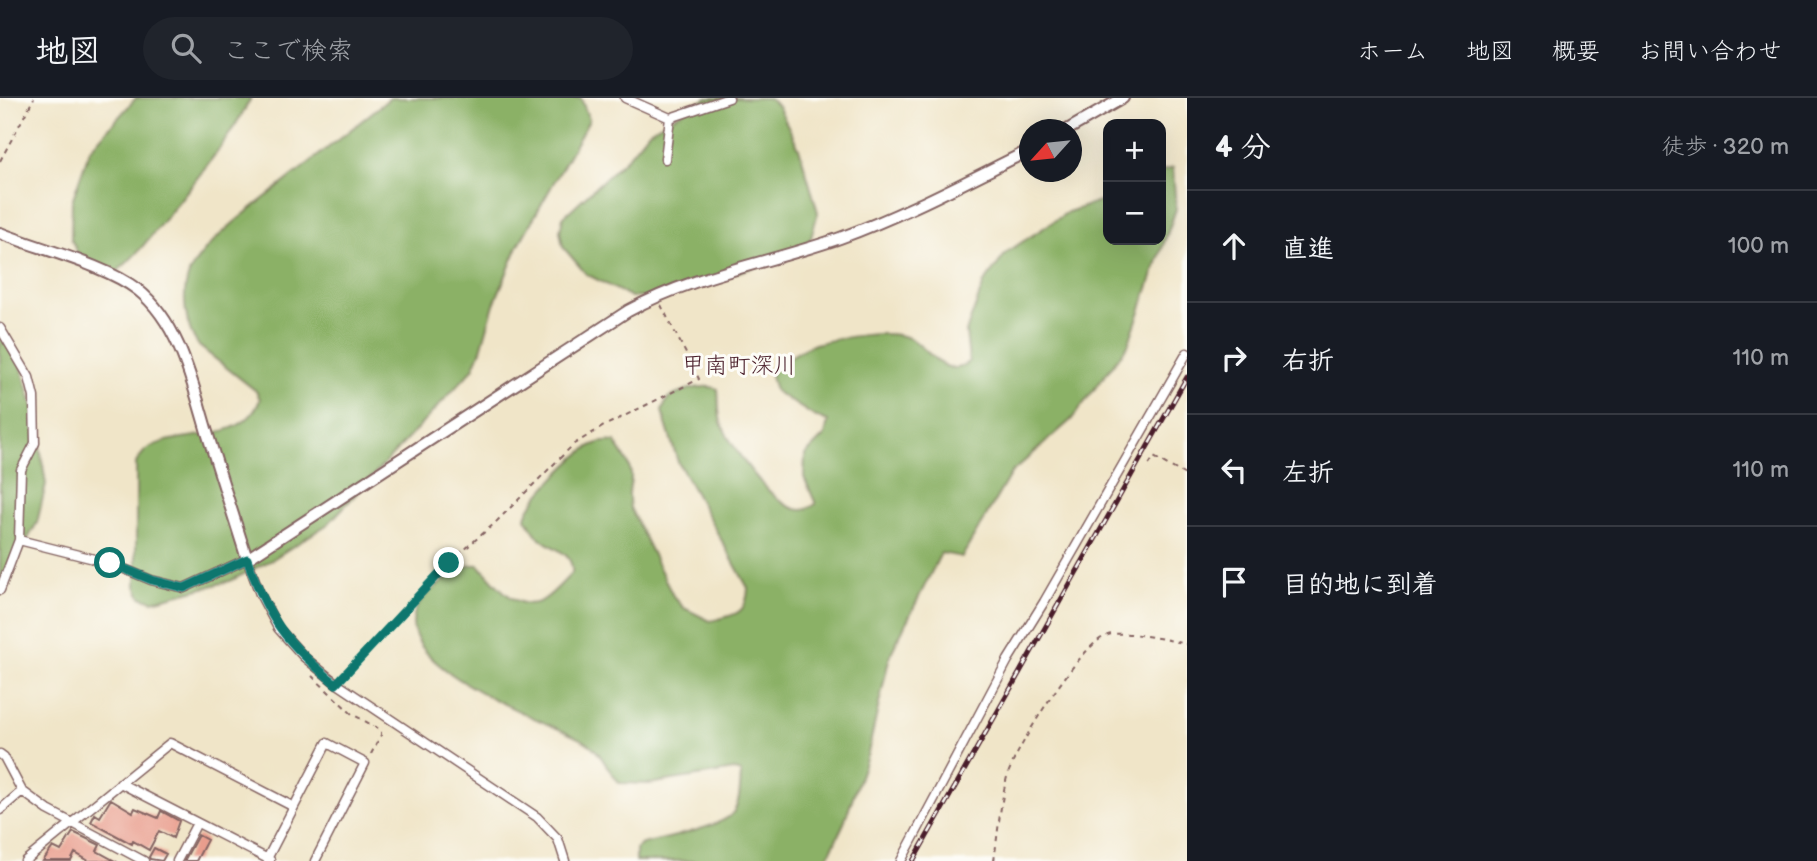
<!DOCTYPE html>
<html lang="ja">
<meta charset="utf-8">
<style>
:root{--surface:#171b24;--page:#20242c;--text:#f1f3f6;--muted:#9ea1a6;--line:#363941}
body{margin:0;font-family:"Balsamiq Sans","Klee One",sans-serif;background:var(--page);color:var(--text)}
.controls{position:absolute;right:21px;top:21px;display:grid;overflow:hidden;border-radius:14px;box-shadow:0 7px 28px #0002}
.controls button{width:63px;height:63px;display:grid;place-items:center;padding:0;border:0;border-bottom:2px solid var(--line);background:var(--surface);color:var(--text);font:35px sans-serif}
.compass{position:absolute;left:1019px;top:21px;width:63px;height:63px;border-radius:50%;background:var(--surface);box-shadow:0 7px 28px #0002;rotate:243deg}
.stop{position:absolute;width:21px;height:21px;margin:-16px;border:5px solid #0f766e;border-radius:50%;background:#fff}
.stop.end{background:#0f766e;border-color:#fff;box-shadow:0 2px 7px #0008}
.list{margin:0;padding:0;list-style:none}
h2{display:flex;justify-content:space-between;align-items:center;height:91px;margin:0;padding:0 28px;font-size:30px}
h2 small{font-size:23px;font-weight:400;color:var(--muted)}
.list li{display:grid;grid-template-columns:46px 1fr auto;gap:21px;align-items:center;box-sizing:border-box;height:112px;padding:0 28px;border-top:2px solid var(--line)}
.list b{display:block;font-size:26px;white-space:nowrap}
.list em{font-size:23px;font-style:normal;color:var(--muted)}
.icon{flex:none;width:38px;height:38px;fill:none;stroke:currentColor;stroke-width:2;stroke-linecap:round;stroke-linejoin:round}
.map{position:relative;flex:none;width:1187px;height:763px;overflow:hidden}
header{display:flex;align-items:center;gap:42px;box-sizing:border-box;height:98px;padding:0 35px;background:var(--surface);border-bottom:2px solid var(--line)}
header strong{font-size:33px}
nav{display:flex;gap:38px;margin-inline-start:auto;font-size:24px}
.search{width:490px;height:63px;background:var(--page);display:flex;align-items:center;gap:18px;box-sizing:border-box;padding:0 24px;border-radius:38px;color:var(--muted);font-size:26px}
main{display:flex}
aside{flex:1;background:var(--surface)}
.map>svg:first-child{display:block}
.forest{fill:#8bb166;stroke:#6a6848;stroke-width:2}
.building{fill:#e99d8d}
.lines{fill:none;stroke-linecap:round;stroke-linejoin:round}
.street-casing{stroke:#846462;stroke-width:11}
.secondary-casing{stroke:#846462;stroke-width:14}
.path{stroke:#846462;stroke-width:2;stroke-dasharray:5 5;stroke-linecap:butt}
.street{stroke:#fff;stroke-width:8}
.secondary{stroke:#fff;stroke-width:10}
.rail-casing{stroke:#4a1f2b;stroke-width:5}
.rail{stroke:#fdfcf7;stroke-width:2.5;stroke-dasharray:8;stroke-linecap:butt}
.route{stroke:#0f766e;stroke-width:9}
.labels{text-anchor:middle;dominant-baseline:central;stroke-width:6;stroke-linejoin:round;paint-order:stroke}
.quarter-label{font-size:23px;fill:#4a1f2b;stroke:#fdfcf7}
</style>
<header>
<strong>地図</strong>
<div class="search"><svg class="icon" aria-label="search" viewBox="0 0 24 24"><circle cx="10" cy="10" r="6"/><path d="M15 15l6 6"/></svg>ここで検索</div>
<nav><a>ホーム</a><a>地図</a><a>概要</a><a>お問い合わせ</a></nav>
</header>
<main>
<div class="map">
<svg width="1187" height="763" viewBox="0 0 1187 763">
<rect width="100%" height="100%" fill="#fdfcf7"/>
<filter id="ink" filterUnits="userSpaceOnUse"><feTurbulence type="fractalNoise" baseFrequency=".0143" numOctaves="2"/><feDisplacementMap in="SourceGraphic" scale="14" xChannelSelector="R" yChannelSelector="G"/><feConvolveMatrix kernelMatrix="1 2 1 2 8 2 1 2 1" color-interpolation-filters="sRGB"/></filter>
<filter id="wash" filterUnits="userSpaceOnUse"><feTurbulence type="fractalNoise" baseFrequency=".00686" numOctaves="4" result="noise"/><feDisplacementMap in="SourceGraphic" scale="28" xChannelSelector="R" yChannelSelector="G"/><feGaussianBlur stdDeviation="1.57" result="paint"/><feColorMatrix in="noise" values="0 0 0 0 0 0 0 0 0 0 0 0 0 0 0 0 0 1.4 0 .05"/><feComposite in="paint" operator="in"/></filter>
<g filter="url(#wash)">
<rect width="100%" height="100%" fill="#f0e5c8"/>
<path class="forest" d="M136 0H251C230 40 201 75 173 111 155 133 138 157 115 175L79 158 71 141 72 103 90 51Z
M390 0H581L589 22 518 148 494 206 481 252 473 271 328 426 270 463 230 483 153 503 141 499 136 488V365C139 361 142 355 146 352 178 329 244 349 260 301L256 293 199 248C185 230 181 197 189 176 203 144 254 109 281 87 318 58 354 29 390 0Z
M707 0H769L778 8 799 50 818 114 811 140 792 158 649 200 631 199 586 176 563 149 560 133 563 119 627 60 649 33Z
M1173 70 1176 111 1128 247 1071 322 1011 375 962 459 941 455 890 557 868 655 844 725 826 763H636V751L642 746C660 742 719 729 731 717 741 707 740 687 741 674L734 672 649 686 620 685C608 673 600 652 586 644 545 621 345 556 437 488 449 479 463 465 479 467 494 483 517 517 543 502 553 496 563 484 572 475 574 453 552 452 539 439 534 435 530 426 526 420 528 403 577 355 593 347 600 344 608 343 615 344 622 355 632 367 631 381 629 393 628 398 630 410L673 498 684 510 710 523C733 517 747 518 748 490L678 364 662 313 668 300C682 293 703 285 718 291 719 301 718 314 721 324 729 347 774 411 801 412 806 412 811 409 816 406L804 379 805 357 825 337 828 323 814 318 775 293 771 278 774 272C785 262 802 250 815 246 838 240 890 230 911 241 928 250 948 285 969 263L966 234 984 185 1007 154 1068 114 1108 101V142H1161V73Z
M0 236 22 270 34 311 46 386 37 425 0 488Z"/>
<g id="blocks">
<path class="building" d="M111 701 133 714 135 710 158 720 161 713 179 723 173 740 159 733 149 752 133 743 132 746 91 724 95 716 100 719Z
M73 734 100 747 97 753 115 763H89L75 755 71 763H43L53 749 61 753Z
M198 737 207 742 196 763H184Z
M154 750 166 756 162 763 150 761 149 759Z"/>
</g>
</g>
<g filter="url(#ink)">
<use href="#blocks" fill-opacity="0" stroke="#846462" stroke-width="2"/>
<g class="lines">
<defs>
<path id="street" d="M625 0 670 20 729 0
M665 61 670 20
M0 230 29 279 34 299 35 345 21 372 19 442 0 492
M19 442 110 465 151 482 184 490 247 461 260 496 278 530 304 559 336 585 537 719 558 741 565 763
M0 656 4 659 22 693
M120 685 270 762
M0 712 22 693 48 712 144 763
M267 761 327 645 365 665 315 763
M25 763 170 645 294 709
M177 763 197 725
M901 763 1008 562 1044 504 1187 255"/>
<path id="secondary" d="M1067 32 1123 0
M0 135C40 151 106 167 138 192 182 227 194 293 210 344 222 383 235 422 247 461L628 213C695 176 769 165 840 140 906 116 967 83 1030 52"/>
</defs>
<use href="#street" class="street-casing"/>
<use href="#secondary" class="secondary-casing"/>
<path class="path" d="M0 63 34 0
M1149 367 1154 359 1187 378
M312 578 352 616 381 632V637L370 658
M341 580 449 465 495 425 574 346 604 328 699 281 661 207
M994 763C998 735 1000 706 1007 679 1015 651 1081 544 1108 537 1126 532 1168 542 1187 546"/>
<use href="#street" class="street"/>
<use href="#secondary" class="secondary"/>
<defs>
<path id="rail" d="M913 763 1187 279"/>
</defs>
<use href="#rail" class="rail-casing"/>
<use href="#rail" class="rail"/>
</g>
</g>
<g class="lines" filter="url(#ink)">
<path class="route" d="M110 465 152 482 184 490 247 461C269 522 286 545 336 586L449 465"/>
</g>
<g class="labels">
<g class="quarter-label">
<text x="739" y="268">甲南町深川</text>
</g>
</g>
</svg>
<div class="controls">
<button>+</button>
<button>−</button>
</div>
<svg class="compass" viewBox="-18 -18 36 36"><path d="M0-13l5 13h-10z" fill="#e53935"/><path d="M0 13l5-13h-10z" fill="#9ea1a6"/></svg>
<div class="stop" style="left:110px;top:465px"></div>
<div class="stop end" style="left:449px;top:465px"></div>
</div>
<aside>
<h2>4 分<small>徒歩 · 320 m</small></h2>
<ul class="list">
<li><svg class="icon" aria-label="ahead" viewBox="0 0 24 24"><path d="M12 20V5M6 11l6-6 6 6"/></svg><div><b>直進</b></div><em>100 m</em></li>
<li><svg class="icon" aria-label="right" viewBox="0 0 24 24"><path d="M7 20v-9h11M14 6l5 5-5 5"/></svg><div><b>右折</b></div><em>110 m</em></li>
<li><svg class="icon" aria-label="left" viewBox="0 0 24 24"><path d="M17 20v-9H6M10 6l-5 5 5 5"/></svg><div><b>左折</b></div><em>110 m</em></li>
<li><svg class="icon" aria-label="arrive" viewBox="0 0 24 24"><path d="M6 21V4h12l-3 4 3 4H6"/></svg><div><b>目的地に到着</b></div></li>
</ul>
</aside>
</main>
